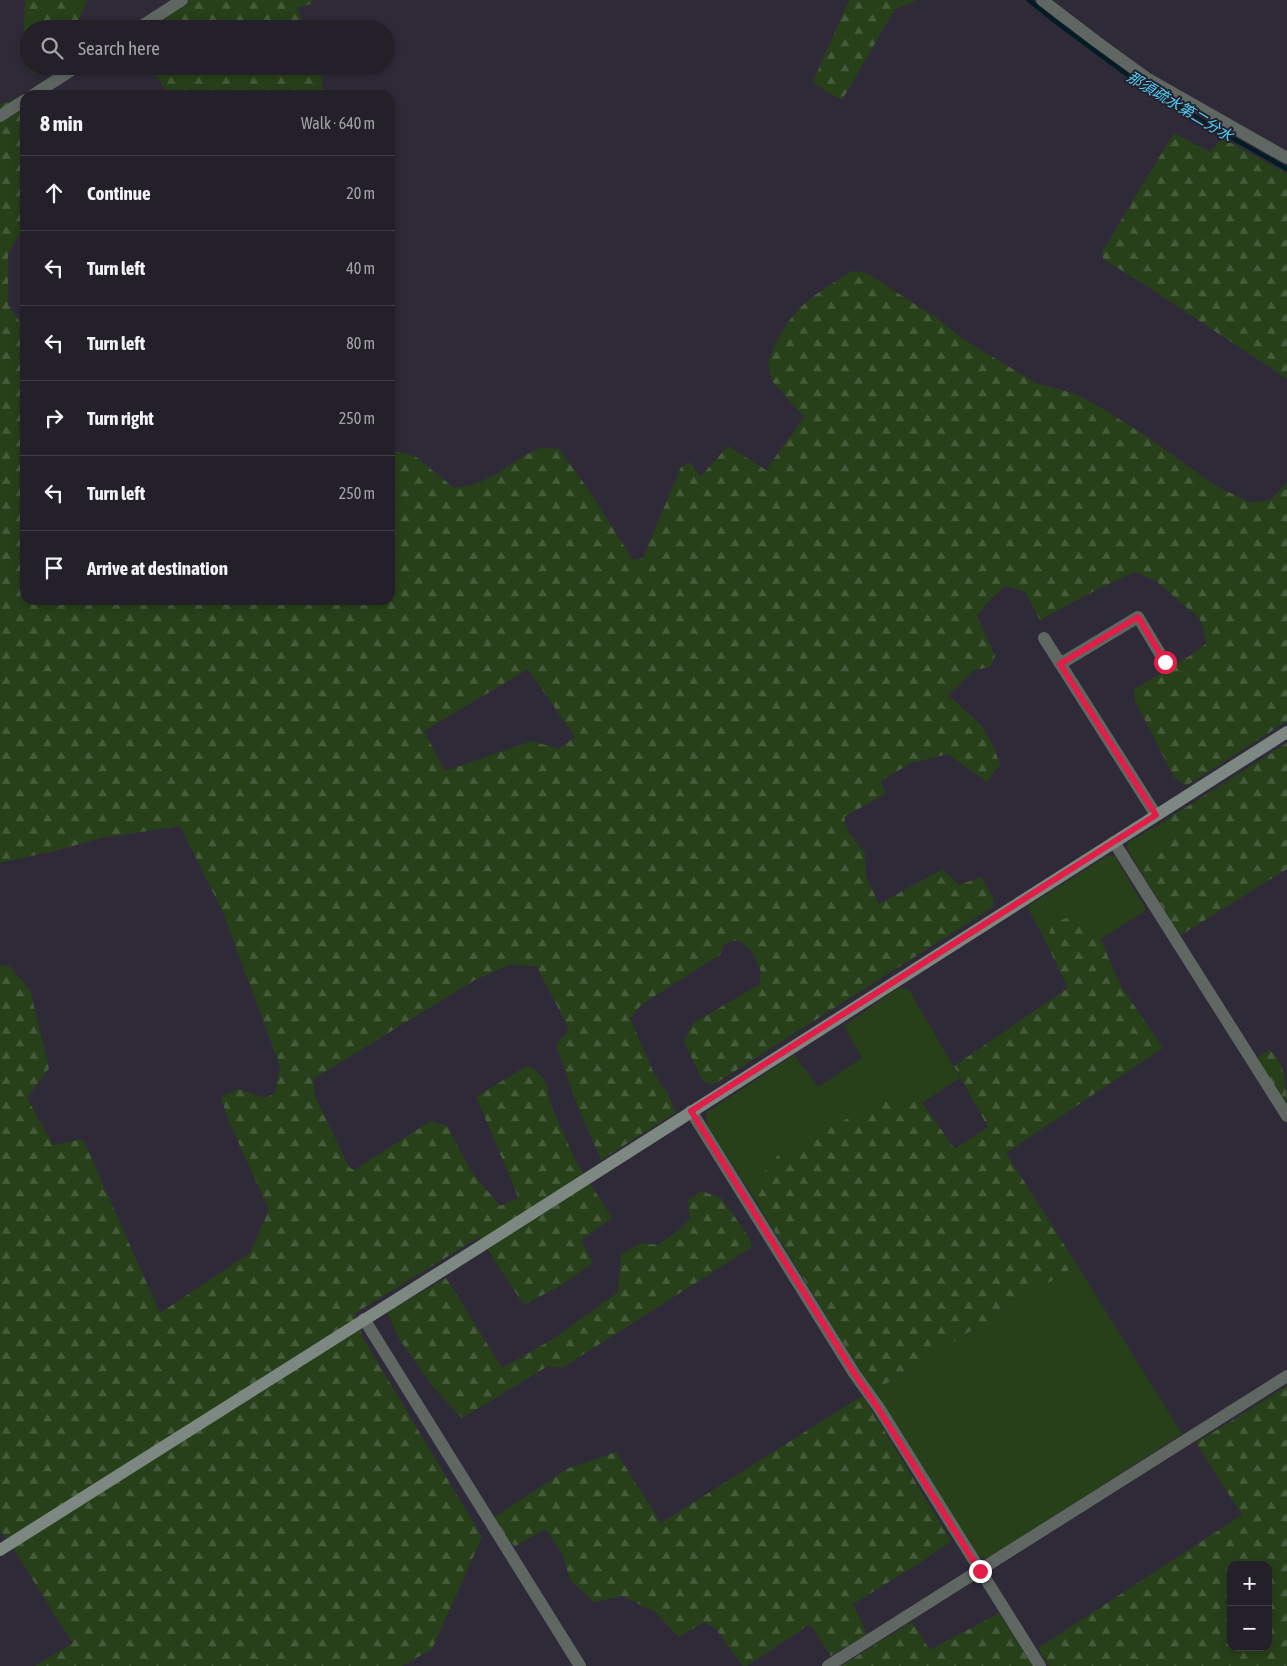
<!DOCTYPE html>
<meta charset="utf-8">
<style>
:root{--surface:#23202a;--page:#2b2832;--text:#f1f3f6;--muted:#a3a3a8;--line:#403e47}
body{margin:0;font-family:"Asap Condensed","Noto Sans JP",sans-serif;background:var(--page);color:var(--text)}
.controls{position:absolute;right:15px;bottom:15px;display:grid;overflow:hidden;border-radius:10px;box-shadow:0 2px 8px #0003}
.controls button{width:45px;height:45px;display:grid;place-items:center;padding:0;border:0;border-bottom:1px solid var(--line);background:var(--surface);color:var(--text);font:25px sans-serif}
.stop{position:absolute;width:15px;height:15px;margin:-11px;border:4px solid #e11d48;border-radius:50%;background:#fff}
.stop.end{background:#e11d48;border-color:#fff;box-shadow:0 1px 5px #0008}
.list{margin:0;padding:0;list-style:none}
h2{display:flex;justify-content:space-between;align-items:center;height:65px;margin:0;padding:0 20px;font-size:21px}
h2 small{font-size:16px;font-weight:400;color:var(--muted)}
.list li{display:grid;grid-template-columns:32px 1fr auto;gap:15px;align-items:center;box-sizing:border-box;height:75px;padding:0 20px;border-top:1px solid var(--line)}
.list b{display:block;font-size:19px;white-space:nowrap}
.list em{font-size:16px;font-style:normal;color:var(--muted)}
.icon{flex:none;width:28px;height:28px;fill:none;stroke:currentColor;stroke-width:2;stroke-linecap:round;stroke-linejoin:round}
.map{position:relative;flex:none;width:1287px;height:1666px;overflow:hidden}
.search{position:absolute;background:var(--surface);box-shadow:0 2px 8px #0003;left:20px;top:20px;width:375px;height:55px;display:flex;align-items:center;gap:12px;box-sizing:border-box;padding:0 18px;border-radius:28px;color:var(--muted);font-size:19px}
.panel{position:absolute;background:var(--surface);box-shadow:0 2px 8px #0003;left:20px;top:90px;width:375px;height:515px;border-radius:15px}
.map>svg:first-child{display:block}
.green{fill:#27401a}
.forest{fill:url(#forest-firs);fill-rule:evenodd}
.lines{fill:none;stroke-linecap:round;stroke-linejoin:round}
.stream{stroke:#011c24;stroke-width:4.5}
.street{stroke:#606763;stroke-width:12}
.secondary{stroke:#7c8881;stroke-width:12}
.route{stroke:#e11d48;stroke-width:6}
.labels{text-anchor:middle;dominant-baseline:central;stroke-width:4;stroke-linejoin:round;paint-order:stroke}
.water-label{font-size:15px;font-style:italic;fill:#4ed1f5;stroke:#25202e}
</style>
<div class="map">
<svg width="1287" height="1666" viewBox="0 0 1287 1666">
<defs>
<pattern id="forest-firs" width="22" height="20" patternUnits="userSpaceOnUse" patternTransform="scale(1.25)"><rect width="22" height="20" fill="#27401a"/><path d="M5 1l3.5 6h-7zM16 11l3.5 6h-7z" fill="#465b3b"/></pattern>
</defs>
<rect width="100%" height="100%" fill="#2f2a38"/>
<path class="green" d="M1163 822 1172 835 1170 847 1138 867 1127 848 1128 843Z
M1107 856H1115L1146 910 1101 939 1078 914 1052 923 1047 944 1027 907Z
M898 988 909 990 960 1078 922 1103 918 1097 778 1155 749 1190 708 1128 706 1113 794 1055 818 1087 862 1058 844 1026Z
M1077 1265 1182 1434 987 1559 976 1556 873 1392Z"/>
<path class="forest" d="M25 0H87L86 4 76 25 69 29H29V66H45L43 72 33 74 23 60Z
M190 0H314L310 4 297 8 306 29H143Z
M849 0H916L910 4 895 9 842 100 830 94 813 82Z
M150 66H322V85L325 95H169Z
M21 96 25 98V225L8 253V305L25 329V600H390V450L415 456 454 488 476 484 500 472 524 456 540 448 559 449 586 486 633 560 643 558 681 467 689 462 701 476 728 446 766 470 804 417 772 381 768 364 774 346 788 322 802 306 815 295 852 271 867 273 938 319 963 339 1036 383 1076 394 1103 409 1146 436 1216 486 1251 503 1272 499 1287 482V721L1186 786 1174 777 1135 701 1134 689 1191 655 1207 643 1200 619 1156 581 1135 572 1100 588 1040 620 1025 592 1005 586 989 601 977 616 995 656 990 667 974 670 948 695 980 724 993 746 1000 764 987 782 948 754 911 763 881 781 885 794 844 817 849 833 865 853 866 876 879 904 943 869 959 885 981 877 994 900 993 907 713 1085 703 1081 684 1042 692 1024 760 984 761 972 751 950 737 940 724 944 720 955 642 1004 630 1018 654 1074 669 1095 675 1113 601 1160 577 1105 556 1045 569 1029 537 967 511 964 475 980 313 1079 315 1096 349 1167 354 1170 431 1121 447 1126 470 1170 500 1206 518 1198 514 1186 476 1097 527 1066 537 1071 546 1082 550 1102 575 1160 612 1218 581 1240 593 1263 558 1287 524 1305 479 1237 354 1314 363 1338 482 1537 432 1649 402 1666H35L73 1643C48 1607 28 1568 2 1533L0 1534V965L9 966 30 990 49 1068 27 1098 53 1145 83 1139 160 1313 250 1253 269 1210 227 1117 221 1097 238 1089 265 1098 275 1093 280 1066 222 910 180 826 102 838 54 851 0 863V105ZM528 669 575 737 559 749 532 741 445 771 424 731Z
M1174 133 1210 152 1222 138 1287 174V379L1142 283 1103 259 1102 252Z
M1287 743V869L1181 935 1177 931 1138 867 1170 847 1172 835 1163 822Z
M1078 914 1101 939 1108 957 1121 986 1163 1048 1006 1153 1077 1265 873 1392 749 1190 778 1155 877 1103 918 1097 955 1149 988 1127 954 1066 1068 988 1047 944 1052 923Z
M1270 1050C1287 1067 1287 1087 1287 1113L1255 1061 1260 1056Z
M702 1191 721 1198 749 1237 752 1247 562 1368 548 1366 462 1418 433 1387 400 1340 387 1312 446 1278 502 1368 553 1339 618 1292 621 1255 640 1243 658 1245 679 1230 690 1219 688 1200Z
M1287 1386V1666H1049L1038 1648 1242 1515 1196 1443ZM1231 1565H1268V1647H1231Z
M860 1397H864L951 1541 920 1563 853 1604 867 1634 831 1656 810 1624 747 1666H743L716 1629 704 1622 679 1637 655 1612 622 1596 594 1602 570 1580 562 1553 545 1529 516 1546 508 1542 493 1518 569 1468 616 1452 661 1523Z
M999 1613 1033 1666H841L912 1622 930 1650Z"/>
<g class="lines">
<path class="stream" d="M1029 0 1056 22 1148 90 1287 169"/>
<path class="street" d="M1042 0 1097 42 1148 79 1287 158
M137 29 182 0
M33 95 78 66
M0 116 25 100
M1044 638 1156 815
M1060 664 1138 617 1165 662
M1114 842 1287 1116
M691 1111 854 1373 879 1408 1040 1666
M364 1319 580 1666
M828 1666 1287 1376"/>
<path class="secondary" d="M0 1550 478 1248 1287 732"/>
</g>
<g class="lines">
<path class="route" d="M980 1571 878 1408 854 1373 691 1111 1156 815 1060 664 1138 617 1165 662"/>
</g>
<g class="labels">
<g class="water-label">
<text transform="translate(1180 106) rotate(31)">那須疏水第二分水</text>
</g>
</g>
</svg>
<div class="controls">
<button>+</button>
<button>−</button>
</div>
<div class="stop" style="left:1165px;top:662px"></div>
<div class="stop end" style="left:980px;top:1571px"></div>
<div class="search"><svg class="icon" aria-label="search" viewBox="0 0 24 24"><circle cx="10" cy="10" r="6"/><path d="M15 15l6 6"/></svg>Search here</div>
<section class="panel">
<h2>8 min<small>Walk · 640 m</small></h2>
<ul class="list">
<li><svg class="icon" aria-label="ahead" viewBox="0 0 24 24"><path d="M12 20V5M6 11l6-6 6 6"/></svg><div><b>Continue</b></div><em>20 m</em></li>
<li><svg class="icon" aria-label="left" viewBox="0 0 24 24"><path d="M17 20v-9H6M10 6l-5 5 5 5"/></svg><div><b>Turn left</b></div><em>40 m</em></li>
<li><svg class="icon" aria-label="left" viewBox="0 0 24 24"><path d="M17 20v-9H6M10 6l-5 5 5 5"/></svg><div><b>Turn left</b></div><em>80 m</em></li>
<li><svg class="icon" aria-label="right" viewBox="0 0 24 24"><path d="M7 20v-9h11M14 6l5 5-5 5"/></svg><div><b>Turn right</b></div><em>250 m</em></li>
<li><svg class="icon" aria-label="left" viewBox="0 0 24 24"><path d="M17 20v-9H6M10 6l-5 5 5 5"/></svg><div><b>Turn left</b></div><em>250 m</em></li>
<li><svg class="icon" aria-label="arrive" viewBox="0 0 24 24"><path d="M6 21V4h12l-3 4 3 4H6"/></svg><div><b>Arrive at destination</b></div></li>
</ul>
</section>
</div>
